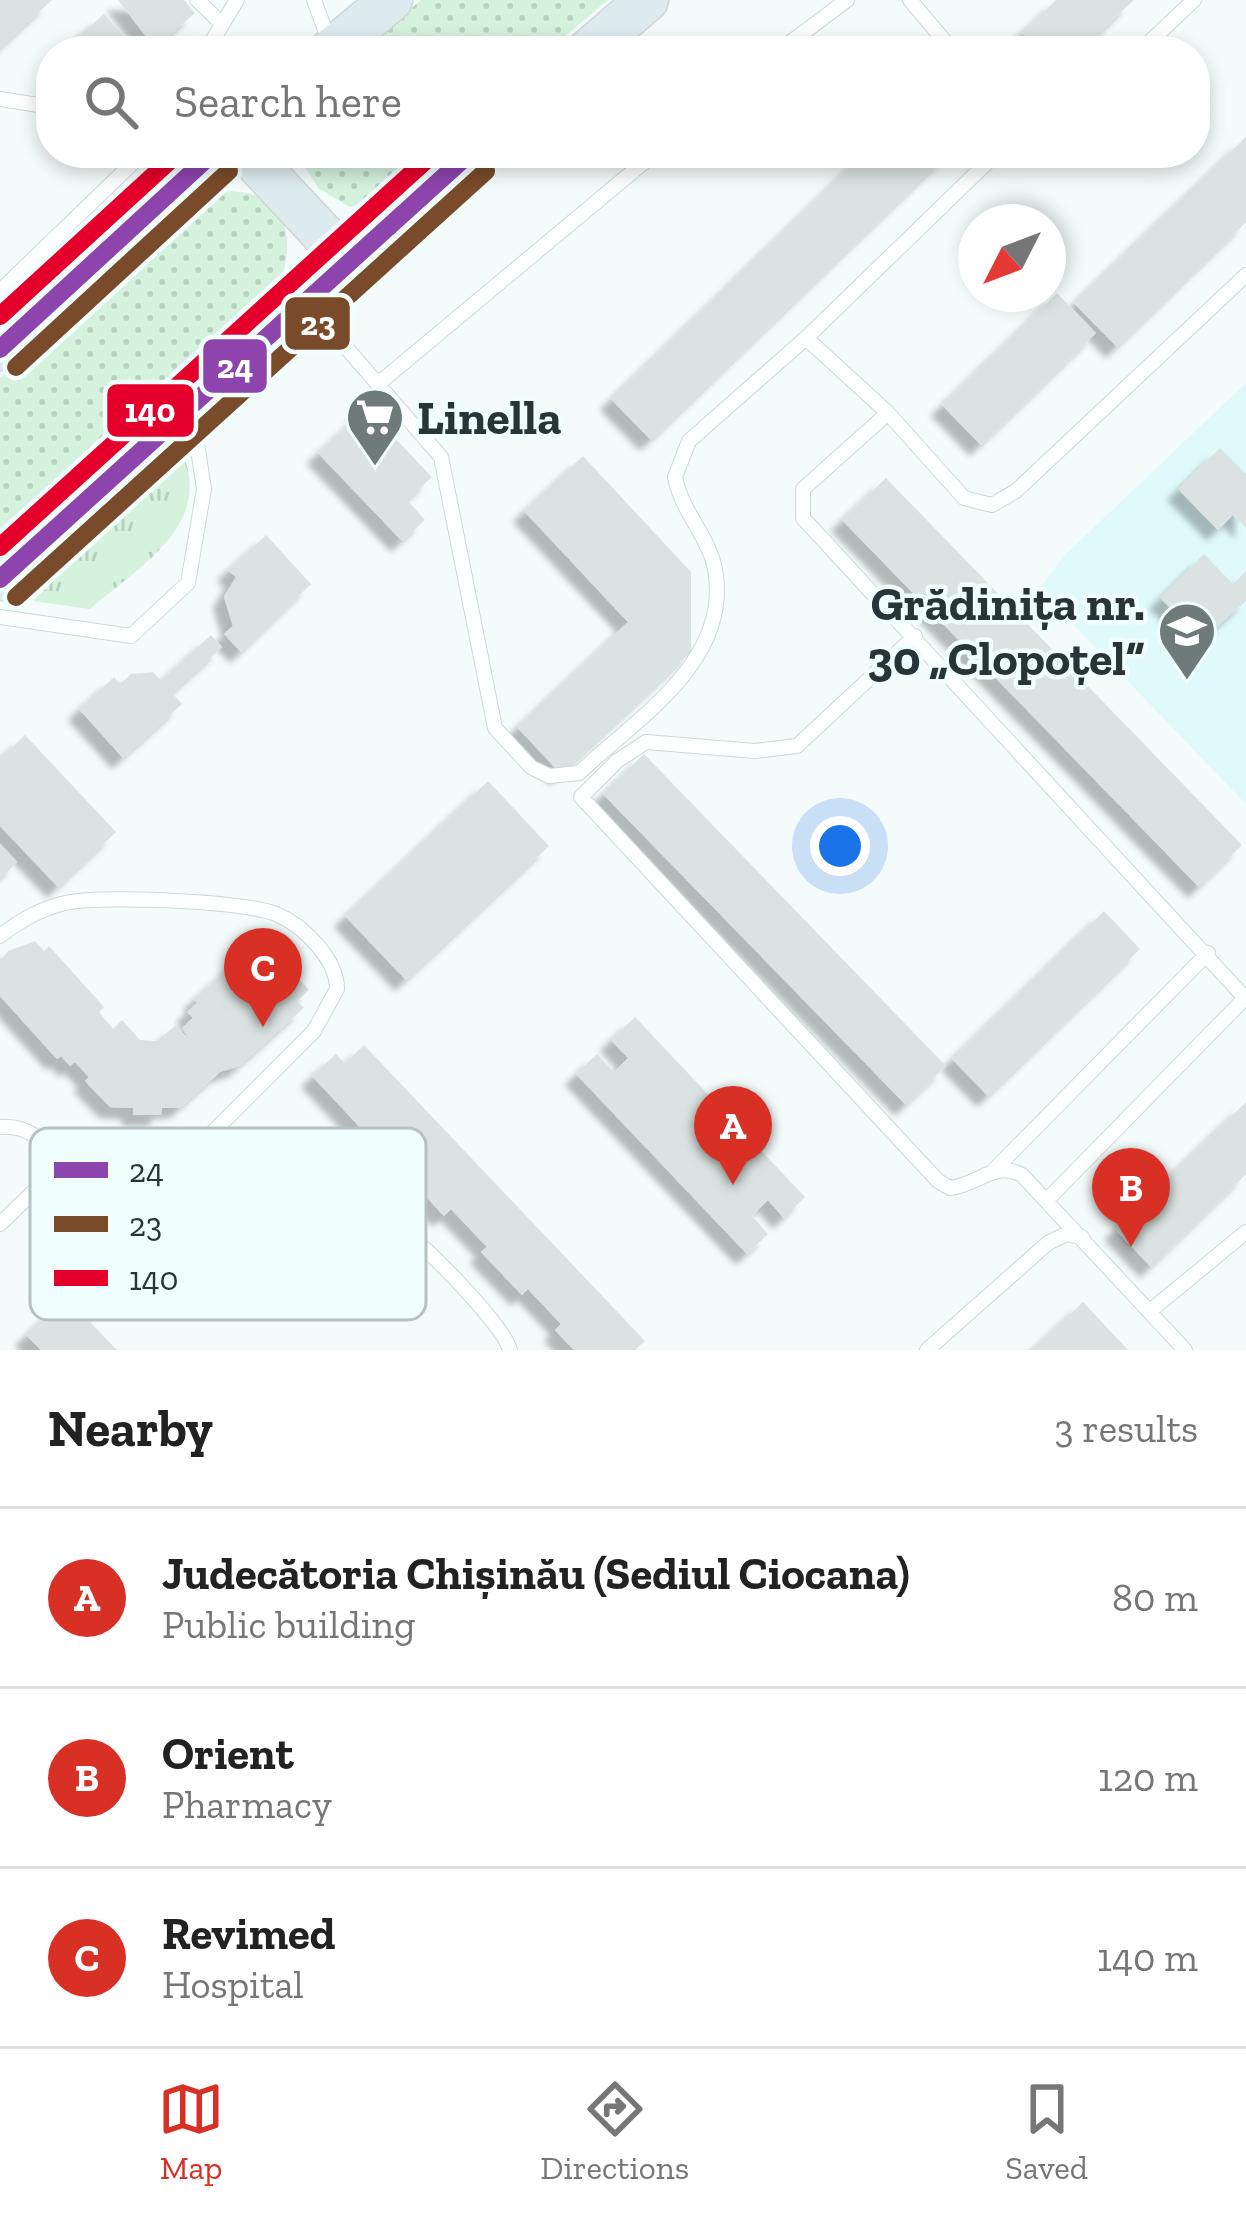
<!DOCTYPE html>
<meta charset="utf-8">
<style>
:root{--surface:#fff;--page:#f2f2f2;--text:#222;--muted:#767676;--line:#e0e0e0;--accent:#d93025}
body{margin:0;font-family:"Zilla Slab",serif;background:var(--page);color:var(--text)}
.compass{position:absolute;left:958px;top:204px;width:108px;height:108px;border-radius:50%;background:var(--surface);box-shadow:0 6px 18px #0003;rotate:228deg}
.you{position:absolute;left:840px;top:846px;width:42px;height:42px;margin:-30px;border:9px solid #fff;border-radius:50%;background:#1a73e8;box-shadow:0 0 0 18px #1a73e833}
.badge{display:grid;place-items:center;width:78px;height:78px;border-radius:50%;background:var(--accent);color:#fff;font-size:39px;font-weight:700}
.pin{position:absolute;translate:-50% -99px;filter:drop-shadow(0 3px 6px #0008)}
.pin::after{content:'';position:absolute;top:63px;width:42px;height:36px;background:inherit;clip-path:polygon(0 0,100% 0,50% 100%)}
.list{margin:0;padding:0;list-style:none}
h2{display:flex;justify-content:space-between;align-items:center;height:156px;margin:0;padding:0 48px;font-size:51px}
h2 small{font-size:39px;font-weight:400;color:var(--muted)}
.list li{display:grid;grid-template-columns:78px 1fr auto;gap:36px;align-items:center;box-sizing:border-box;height:180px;padding:0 48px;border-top:3px solid var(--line)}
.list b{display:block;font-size:45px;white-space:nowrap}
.list p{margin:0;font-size:39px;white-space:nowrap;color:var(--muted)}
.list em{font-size:39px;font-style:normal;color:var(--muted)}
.icon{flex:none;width:66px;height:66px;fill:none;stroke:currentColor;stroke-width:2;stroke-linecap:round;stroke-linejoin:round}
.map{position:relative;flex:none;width:1246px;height:1350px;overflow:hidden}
.search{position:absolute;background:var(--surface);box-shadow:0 6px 18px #0003;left:36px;right:36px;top:36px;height:132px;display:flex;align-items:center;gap:30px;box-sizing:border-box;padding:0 42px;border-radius:48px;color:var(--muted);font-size:45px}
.sheet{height:696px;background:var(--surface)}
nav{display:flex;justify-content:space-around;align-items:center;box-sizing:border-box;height:168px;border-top:3px solid var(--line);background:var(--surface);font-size:33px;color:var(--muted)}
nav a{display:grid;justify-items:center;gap:6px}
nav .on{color:var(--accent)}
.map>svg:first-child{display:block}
.built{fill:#e0fafb}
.grass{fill:url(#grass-tufts)}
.park{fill:url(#park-dots)}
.building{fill:#dae3e1;filter:url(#shadow)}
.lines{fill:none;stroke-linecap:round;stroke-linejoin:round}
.service-casing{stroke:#ced8d9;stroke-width:16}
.primary-casing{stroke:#d0d5d5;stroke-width:45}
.service{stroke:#fdfefe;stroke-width:14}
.primary{stroke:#deebee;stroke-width:42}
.bus-1-casing{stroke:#f1fefe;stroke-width:27}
.bus-2-casing{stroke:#f1fefe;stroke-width:27}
.bus-3-casing{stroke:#f1fefe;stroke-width:27}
.bus-1{stroke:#8e44ad;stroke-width:18}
.bus-2{stroke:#7a4b2a;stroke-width:18}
.bus-3{stroke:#e4002b;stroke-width:18}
.labels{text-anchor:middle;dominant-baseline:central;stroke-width:9;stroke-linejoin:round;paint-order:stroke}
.poi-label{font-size:48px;font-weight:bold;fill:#283435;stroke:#f1fefe;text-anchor:start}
.key{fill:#f1fefe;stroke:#b5c1c2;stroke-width:3}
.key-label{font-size:33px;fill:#283435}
.line-badge{stroke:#f1fefe;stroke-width:4.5}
.badge-label{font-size:33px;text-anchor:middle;font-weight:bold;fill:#fff}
</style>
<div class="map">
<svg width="1246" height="1350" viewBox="0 0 1246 1350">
<defs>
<pattern id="grass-tufts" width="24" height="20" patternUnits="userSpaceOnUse" patternTransform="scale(3)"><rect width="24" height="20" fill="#d5f2dd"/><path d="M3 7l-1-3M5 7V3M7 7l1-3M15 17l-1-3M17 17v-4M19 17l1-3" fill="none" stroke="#b7d0be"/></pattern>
<pattern id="park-dots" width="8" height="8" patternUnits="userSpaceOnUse" patternTransform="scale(3)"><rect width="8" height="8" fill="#d5f2dd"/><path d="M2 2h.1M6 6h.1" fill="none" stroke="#b7d0be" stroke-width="1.8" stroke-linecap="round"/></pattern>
<filter id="shadow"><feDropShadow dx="-11" dy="11" stdDeviation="3" flood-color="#0004"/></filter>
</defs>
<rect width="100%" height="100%" fill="#f4fbfb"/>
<path class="built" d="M1246 383V804L1039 589 1067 553Z"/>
<path class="grass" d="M183 455C213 526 136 569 90 609L33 601Z"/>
<path class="park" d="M421 0H608L547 51H362Z
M296 153H429L378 198 350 207 318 188Z
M228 191C283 192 296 229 282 278L0 546V378L184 211Z"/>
<path class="building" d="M0 0H52L0 48Z
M118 0H184L195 13 155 48Z
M1056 0H1134L1080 51H1039L1022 33Z
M104 14 125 37 122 49 62 51Z
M1246 137V222L1117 347 1074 303Z
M864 153H949L651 440 611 399Z
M1057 293 1096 333 981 445 942 405Z
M366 408 432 477 407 500 425 520 402 541 318 453Z
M1220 448 1246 474V528L1233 515 1218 530 1178 489Z
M583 456 691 572V652L561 774 517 727 628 622 524 511Z
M886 478 1242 845 1199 887 842 520Z
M266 535 311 584 241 652 224 634 233 626 224 597 236 577 228 570Z
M1204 554 1233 584 1246 571V601L1202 640 1160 598Z
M211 635 222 647 172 693 182 704 123 758 79 709 114 677 120 684 131 674 153 672 161 681Z
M25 735 116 832 58 887 0 826V759Z
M644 754 946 1066 906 1105 603 794Z
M488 781 549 846 406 980 345 916Z
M0 844 17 862 0 879Z
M1104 911 1140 949 988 1096 952 1059Z
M35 941 44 951 49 946 104 1007 99 1012 113 1029 122 1020 140 1040 157 1041 176 1025 191 1042 182 1028 193 1018 187 1012 197 1003 194 999 253 946 257 950 266 942 309 990 297 1001 304 1008 239 1066 220 1072 181 1107 162 1108 161 1115H133V1108L110 1107 85 1081 89 1077 75 1062 70 1066 61 1056 57 1059 0 996V963L8 951Z
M635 1017 805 1197 784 1218 768 1200 752 1216 768 1234 747 1254 576 1074 597 1054 614 1072 628 1058 611 1040Z
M364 1045 645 1341 635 1350H574L555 1330 561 1324 528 1289 522 1295 481 1252 487 1247 451 1209 444 1216 403 1172 409 1167 377 1132 370 1138 312 1076 336 1054 345 1063Z
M1246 1102V1174L1151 1267 1115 1229Z
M66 1297 117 1350H41L26 1335Z
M1083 1302 1128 1350H1032Z"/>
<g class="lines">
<defs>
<path id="service" d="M197 0 220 22
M314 0 331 46
M910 0 953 51
M206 51 237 0
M779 51 847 0
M1140 51 1194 0
M0 99 51 107
M161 153 191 167
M0 291 143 153
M311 307 441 457 495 728 531 767 549 776 579 773C638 717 732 661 715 569 708 535 681 511 675 477L689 441 806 338 997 153
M806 338 888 413 964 498 992 505 1016 491 1246 275
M378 384 655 153
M888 413 803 489V518L1246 999
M0 617 131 636 188 583 204 489 193 417
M915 636 797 746 755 751 646 742 617 761 581 797 938 1181 950 1188C978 1185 995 1160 1022 1175L1185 1350
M0 936C21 920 40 909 65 903 103 895 241 901 276 914 303 925 337 959 337 989L314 1031 191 1154
M0 1127C52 1123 55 1179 99 1191 125 1199 147 1184 173 1182L220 1209C256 1202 287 1175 325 1176 360 1178 501 1316 510 1350
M995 1169 1208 953
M1048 1199 1246 997
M0 1224 63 1163
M1150 1311 1246 1232
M927 1350 1048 1243 1066 1234 1082 1237"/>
<path id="primary" d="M330 51 391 0
M588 51 647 0
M247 153 347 260
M0 349 213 153
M0 579 470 153"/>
</defs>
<use href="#service" class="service-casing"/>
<use href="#primary" class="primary-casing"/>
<use href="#service" class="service"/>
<use href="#primary" class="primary"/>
<defs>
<path id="bus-1" d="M0 349 213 153
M0 579 470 153"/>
<path id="bus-2" d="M16 367 229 171
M16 597 486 171"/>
<path id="bus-3" d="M0 316 178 153
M0 547 434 153"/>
</defs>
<use href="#bus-1" class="bus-1-casing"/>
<use href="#bus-2" class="bus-2-casing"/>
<use href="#bus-3" class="bus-3-casing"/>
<use href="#bus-1" class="bus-1"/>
<use href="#bus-2" class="bus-2"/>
<use href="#bus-3" class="bus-3"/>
</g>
<defs>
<symbol id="supermarket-pin" viewBox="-11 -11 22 30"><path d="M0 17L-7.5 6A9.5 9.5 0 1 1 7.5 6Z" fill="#6f7a7a" stroke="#f1fefe"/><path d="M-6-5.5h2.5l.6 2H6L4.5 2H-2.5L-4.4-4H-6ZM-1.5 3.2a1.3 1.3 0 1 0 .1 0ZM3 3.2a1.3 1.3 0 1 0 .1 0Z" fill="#fff"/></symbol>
<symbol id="school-pin" viewBox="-11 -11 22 30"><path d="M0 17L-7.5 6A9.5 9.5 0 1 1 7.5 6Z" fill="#6f7a7a" stroke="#f1fefe"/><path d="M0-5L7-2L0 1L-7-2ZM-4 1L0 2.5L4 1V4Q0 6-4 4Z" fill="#fff"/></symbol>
</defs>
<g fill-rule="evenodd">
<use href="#supermarket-pin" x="342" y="384" width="66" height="90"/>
<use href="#school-pin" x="1154" y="598" width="66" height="90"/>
</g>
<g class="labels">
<g class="poi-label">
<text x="417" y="417">Linella</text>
<text x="1145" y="603" text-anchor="end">Grădinița nr.<tspan x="1145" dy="55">30 „Clopoțel”</tspan></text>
</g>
</g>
<rect x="30" y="1128" width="396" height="192" rx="18" class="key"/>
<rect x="54" y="1162" width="54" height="16" fill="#8e44ad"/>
<rect x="54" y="1216" width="54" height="16" fill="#7a4b2a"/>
<rect x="54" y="1270" width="54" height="16" fill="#e4002b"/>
<g class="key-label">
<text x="129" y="1182">24</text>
<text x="129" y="1236">23</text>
<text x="129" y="1290">140</text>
</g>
<g class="line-badge">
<rect x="283" y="295" width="69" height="57" rx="12" fill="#7a4b2a"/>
<rect x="201" y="337" width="68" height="58" rx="12" fill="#8e44ad"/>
<rect x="105" y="382" width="91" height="57" rx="12" fill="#e4002b"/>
</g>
<g class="badge-label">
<text x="318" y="335">23</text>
<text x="235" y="378">24</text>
<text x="150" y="422">140</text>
</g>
</svg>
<svg class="compass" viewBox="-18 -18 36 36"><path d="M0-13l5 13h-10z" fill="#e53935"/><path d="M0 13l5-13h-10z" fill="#767676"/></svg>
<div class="you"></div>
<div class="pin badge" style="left:733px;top:1185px">A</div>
<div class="pin badge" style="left:1131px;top:1247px">B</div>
<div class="pin badge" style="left:263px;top:1027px">C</div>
<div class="search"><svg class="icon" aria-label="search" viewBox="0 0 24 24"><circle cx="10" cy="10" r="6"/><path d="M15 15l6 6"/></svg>Search here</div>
</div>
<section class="sheet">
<h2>Nearby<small>3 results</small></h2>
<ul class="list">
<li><span class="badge">A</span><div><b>Judecătoria Chișinău (Sediul Ciocana)</b><p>Public building</p></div><em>80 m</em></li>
<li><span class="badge">B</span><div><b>Orient</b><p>Pharmacy</p></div><em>120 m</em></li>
<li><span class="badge">C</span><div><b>Revimed</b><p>Hospital</p></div><em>140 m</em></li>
</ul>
</section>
<nav>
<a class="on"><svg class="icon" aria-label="map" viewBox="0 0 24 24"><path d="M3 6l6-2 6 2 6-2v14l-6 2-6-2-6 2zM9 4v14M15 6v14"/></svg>Map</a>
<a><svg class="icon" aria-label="directions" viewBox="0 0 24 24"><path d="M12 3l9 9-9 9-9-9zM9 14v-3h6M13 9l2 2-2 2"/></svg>Directions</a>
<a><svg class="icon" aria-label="saved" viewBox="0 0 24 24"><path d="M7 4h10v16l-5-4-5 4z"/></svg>Saved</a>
</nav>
